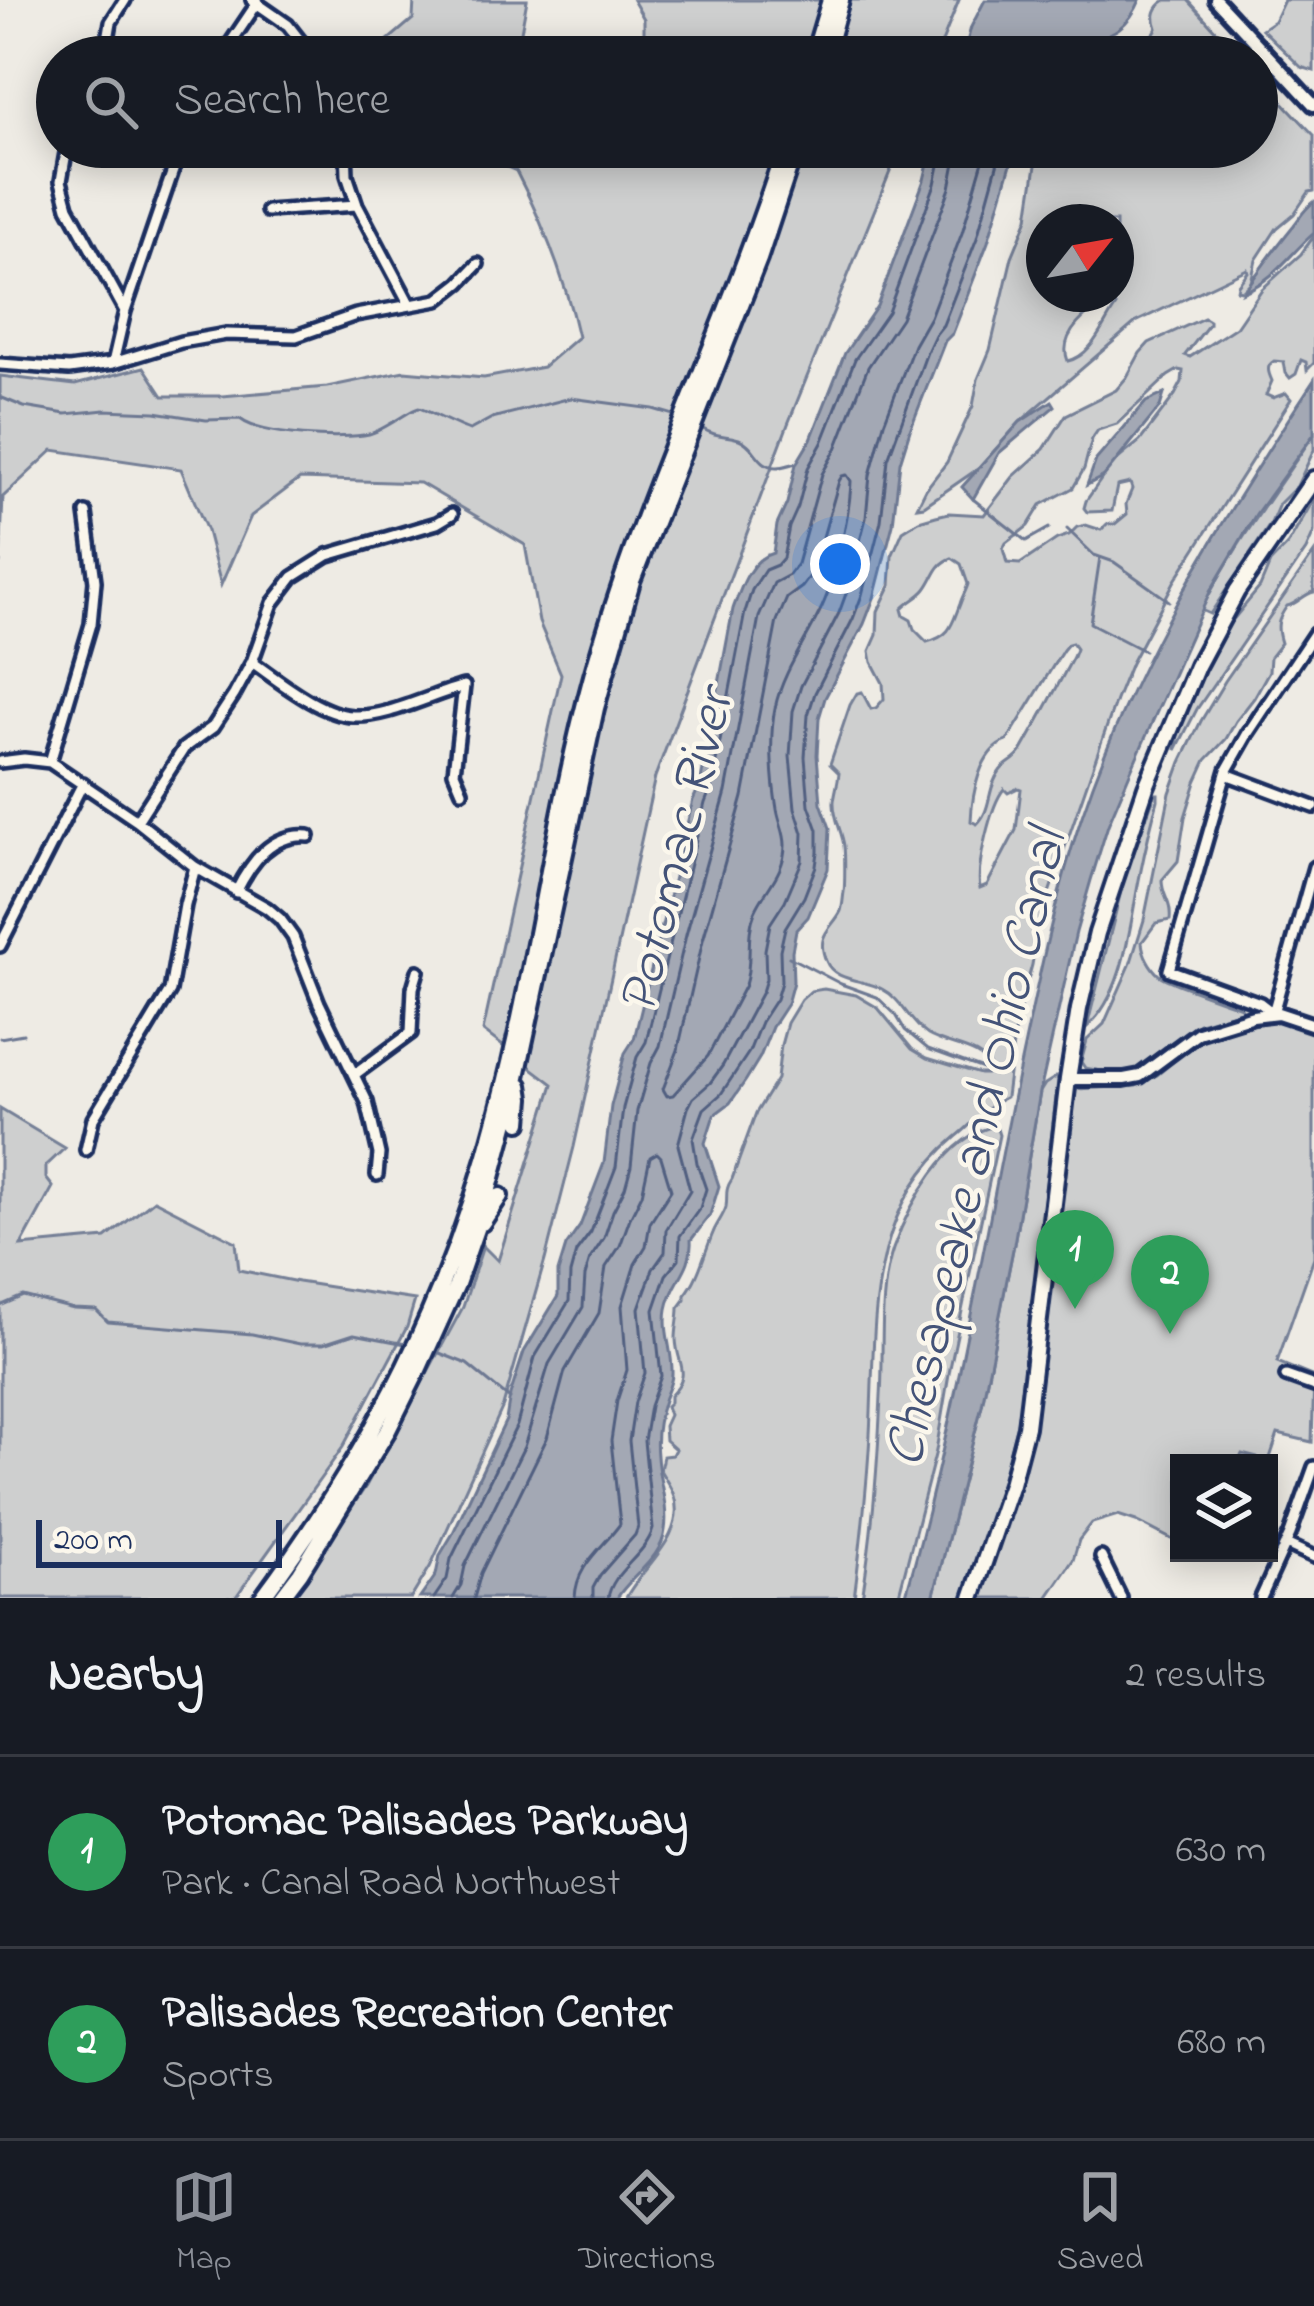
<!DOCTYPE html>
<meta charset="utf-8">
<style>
:root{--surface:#171b24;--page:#242831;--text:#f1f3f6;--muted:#9ea1a6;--line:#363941;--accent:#8c9099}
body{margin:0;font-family:"Indie Flower",sans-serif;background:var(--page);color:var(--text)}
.controls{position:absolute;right:36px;bottom:36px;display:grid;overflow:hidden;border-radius:0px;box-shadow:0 6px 30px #0003}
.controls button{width:108px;height:108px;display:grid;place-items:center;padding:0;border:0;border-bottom:3px solid var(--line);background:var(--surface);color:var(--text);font:60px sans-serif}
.compass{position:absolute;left:1026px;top:204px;width:108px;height:108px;border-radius:50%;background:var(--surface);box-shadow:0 6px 30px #0003;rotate:59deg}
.scale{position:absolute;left:36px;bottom:30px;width:246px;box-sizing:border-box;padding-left:12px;border:6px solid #1b2f5e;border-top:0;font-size:33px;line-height:42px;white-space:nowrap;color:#1b2f5e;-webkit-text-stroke:9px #fbf7ec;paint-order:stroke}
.you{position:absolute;left:840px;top:564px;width:42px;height:42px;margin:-30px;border:9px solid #fff;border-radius:50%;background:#1a73e8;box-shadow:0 0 0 18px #1a73e833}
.badge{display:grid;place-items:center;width:78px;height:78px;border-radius:50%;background:var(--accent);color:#fff;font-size:39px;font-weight:700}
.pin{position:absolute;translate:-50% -99px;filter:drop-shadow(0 3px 6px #0008)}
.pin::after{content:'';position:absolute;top:63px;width:42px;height:36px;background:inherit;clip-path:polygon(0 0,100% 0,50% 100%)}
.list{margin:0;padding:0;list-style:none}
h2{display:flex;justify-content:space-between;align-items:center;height:156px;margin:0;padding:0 48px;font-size:51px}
h2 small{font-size:39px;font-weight:400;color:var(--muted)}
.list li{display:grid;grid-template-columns:78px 1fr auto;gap:36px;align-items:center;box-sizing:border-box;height:192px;padding:0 48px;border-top:3px solid var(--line)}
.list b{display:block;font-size:45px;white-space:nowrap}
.list p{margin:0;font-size:39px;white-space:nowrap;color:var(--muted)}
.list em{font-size:39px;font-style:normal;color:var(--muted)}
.icon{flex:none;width:66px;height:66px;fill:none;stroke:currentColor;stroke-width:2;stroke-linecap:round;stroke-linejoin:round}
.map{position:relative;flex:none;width:1314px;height:1598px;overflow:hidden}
.search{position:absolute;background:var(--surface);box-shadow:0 6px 30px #0003;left:36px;right:36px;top:36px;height:132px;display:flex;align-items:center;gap:30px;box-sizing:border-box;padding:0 42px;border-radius:66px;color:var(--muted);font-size:45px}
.sheet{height:540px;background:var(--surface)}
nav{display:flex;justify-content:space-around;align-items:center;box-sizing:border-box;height:168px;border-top:3px solid var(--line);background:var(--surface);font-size:33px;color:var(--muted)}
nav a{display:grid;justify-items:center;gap:6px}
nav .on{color:var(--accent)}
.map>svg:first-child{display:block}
.green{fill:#cecfcf;stroke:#747f96;stroke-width:3;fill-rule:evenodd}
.water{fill:#a3a8b4;stroke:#6d7892;stroke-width:3}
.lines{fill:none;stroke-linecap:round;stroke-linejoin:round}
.shore{stroke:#515f80;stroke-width:3}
.stream{stroke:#6d7892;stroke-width:3}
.minor-casing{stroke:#1b2f5e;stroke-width:18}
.major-casing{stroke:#1b2f5e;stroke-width:20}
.highway-casing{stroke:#1b2f5e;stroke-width:22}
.minor{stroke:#fbf7ec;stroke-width:9}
.major{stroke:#fbf7ec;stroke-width:10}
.highway{stroke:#fbf7ec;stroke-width:14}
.labels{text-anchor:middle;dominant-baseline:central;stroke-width:9;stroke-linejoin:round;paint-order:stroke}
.water-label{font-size:57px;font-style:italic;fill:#445378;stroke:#fbf7ec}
</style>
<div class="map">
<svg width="1314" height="1598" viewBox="0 0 1314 1598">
<rect width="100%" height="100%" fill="#eeebe4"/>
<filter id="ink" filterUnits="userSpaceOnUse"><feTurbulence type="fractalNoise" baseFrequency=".00833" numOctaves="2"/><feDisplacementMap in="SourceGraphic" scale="24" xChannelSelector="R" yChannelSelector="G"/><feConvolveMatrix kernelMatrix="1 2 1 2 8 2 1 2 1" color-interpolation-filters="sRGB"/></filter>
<g filter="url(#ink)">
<path class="green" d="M414 0H527L521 32 523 57H393L387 41 413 19Z
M633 0H959L936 57H644V19Z
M1166 0H1188L1240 57H1124L1154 33 1157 28C1152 15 1155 7 1166 0Z
M1284 0H1314V71L1301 67 1262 29 1274 21Z
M1257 75 1314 135V191L1309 192 1294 214 1277 228 1256 260 1251 282 1242 291 1237 290 1238 285 1248 272 1247 269 1136 322 1021 421 979 468 924 506 917 507 926 489 947 462 973 406 978 379 990 350 1012 257 1028 218 1038 152 1043 147H1257ZM1062 218 1064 222H1116V294H1044V222H1056ZM1111 298 1116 306C1102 326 1092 356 1068 361 1057 334 1090 310 1111 298Z
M461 147H900L788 424 655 777 574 1147 545 1260 503 1406 430 1567 411 1598H291L366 1486 463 1307 483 1246 498 1261 553 1084 483 1031 561 674 539 622 525 545 420 483 300 479 251 516 221 585 207 531 181 469 53 450 3 497 0 564V376L75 385 144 367 163 396H222L327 387 404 371 484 378 543 367 578 337C565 278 544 225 516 171Z
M1314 236V363L1307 370 1306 362 1301 360 1296 374 1290 378 1286 373 1284 362 1274 361C1265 366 1269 374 1272 381L1266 395 1273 398 1286 393 1291 399 1174 582 1131 663 1116 700 1039 922 1032 965 1015 1027 1006 1097C986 1106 973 1124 956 1137 864 1213 876 1327 870 1434 867 1489 861 1543 854 1598H626C641 1567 687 1537 674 1496 671 1487 665 1479 660 1470L663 1456 672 1455 675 1449 665 1440 664 1426 669 1415 666 1406 670 1402V1396C693 1372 677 1366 676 1339 676 1328 679 1318 679 1308L685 1300V1295C699 1278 704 1254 713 1233 716 1225 724 1215 726 1207 728 1195 724 1191 732 1179L756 1113 777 1079 781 1045 787 1023 801 1000 811 991 824 989 856 995 878 1008 912 1049 927 1058 980 1074H986L991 1069C982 1047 948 1047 928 1035 909 1022 902 999 882 989 865 979 834 982 826 961 815 934 832 929 841 911 843 905 843 898 844 892 845 884 845 854 844 846 842 831 833 817 834 801 835 792 838 783 839 773L830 764 850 705 857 693 862 692 871 709 876 708 884 699 883 683 872 662 870 651 877 635 878 611 890 586 892 556 903 531 919 521 936 516 949 513 984 515 1013 477 1044 449 1066 415 1116 390 1127 377 1140 353 1149 343 1204 318 1209 321V324L1185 355 1190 357 1236 327 1262 289 1301 254ZM1178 370 1183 371 1182 382 1175 395 1140 441 1112 464 1086 501 1084 508 1087 512 1112 511 1117 486 1130 483 1132 489 1126 504 1127 514 1115 524H1107L1101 530 1086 525 1077 527 1069 535 1057 539 1020 564 1007 563 1003 549 1006 543 1028 526 1041 505 1073 488 1084 469 1092 439 1098 430 1117 424 1168 376ZM952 558 961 564 968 584C966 591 962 597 960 604 952 624 951 636 927 642L914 629 911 620 904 616 902 609C909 601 920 597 926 589 936 576 935 565 952 558ZM1072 643 1076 649 1073 657C1056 689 1039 721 1021 752 1015 761 1006 763 1000 771 987 787 992 810 977 824L971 821C972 796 979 750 1007 741L1063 650 1068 644ZM1018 788 1021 789 1016 830 987 885 980 888C976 867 991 804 1004 789L1008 793Z
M1314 434V450L1297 486 1279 504 1271 523 1210 614 1201 610C1233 547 1275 492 1314 434Z
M1314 499V532L1306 550 1197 709 1176 750 1179 726 1222 633 1260 587 1270 563 1288 544Z
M1314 553V592C1303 594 1298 604 1287 606 1277 620 1276 627 1281 643L1270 657 1269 671 1254 698 1236 721 1226 739 1206 760 1196 782 1185 817 1178 861 1162 880C1162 897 1172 901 1170 920L1156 923 1142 942C1143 954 1150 967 1159 975 1168 982 1227 1002 1241 1007L1242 1011 1199 1023 1143 1065 1129 1072H1107L1085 1068 1081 1062 1087 1040 1104 1024 1130 965 1144 920 1170 793 1181 762 1201 721 1225 681Z
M1155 794H1158V800C1151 824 1145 850 1140 875 1130 922 1125 994 1087 1027L1124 879Z
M1270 1021 1287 1022 1314 1033V1257L1277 1362 1314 1377 1312 1442 1278 1434 1269 1461 1242 1454 1238 1463H1179V1543L1136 1521 1118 1515 1092 1523 1079 1540 1073 1560 1047 1598H978L1015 1491 1035 1413 1070 1118 1076 1089 1136 1086 1157 1075 1195 1044 1212 1035Z
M1056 1077 1058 1080 1020 1411 1002 1484 963 1598H933L982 1405 1014 1244 1040 1092 1045 1084Z
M0 1109 65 1148 46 1166V1178L53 1187 21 1246 106 1238 154 1200 236 1242 239 1270 298 1282 415 1300 407 1327 343 1447 235 1598H0Z
M996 1126 999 1135 950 1368 936 1451 898 1598H862C873 1531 878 1463 881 1396 884 1348 878 1294 893 1249 908 1206 947 1134 996 1126Z"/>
<path class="water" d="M985 0H1140C1122 44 1089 34 1063 57H963L971 27Z
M932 147H1016L988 242 953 333 945 341 910 430 900 462 893 524 874 598 864 624 825 698 819 718 817 755 821 803 830 828 828 869 808 917 796 930 792 951 793 982 787 1004 772 1027 760 1057 746 1080 730 1103 714 1115 705 1143 719 1186 710 1215 691 1240C693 1270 672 1281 667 1309 663 1331 673 1352 672 1374 672 1383 667 1391 664 1400 658 1418 655 1437 657 1456 658 1480 669 1505 665 1530 662 1559 631 1575 617 1598H420L436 1575 440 1555 452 1535 506 1420 510 1395 524 1352 558 1296V1272L566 1246 580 1226 604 1163 611 1106 625 1053 634 1039 693 800 700 785 733 609C741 587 750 559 773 553L777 525 787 503 796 464 811 439 845 353 877 306 924 180Z
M1314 202V233C1288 256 1276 278 1244 292 1260 269 1276 247 1294 225 1301 216 1304 209 1314 202Z
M1314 380V434L1256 514 1210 592 1132 768 1108 825 1091 880 1076 932 1040 1092 1014 1244 982 1405 933 1598H905C955 1424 983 1243 1020 1066 1038 982 1054 900 1081 819 1134 659 1222 519 1314 380Z
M1164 394 1160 407 1104 476 1087 485 1096 460 1146 402Z
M1052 401 1055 406 999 453 973 499 962 487 1020 422Z"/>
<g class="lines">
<path class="shore" d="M847 475 851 481C850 514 836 576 822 607 807 640 783 671 775 708 769 736 772 781 777 809 779 822 785 832 785 845 785 873 765 889 755 912 745 936 753 961 745 985L708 1056 673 1095 667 1096 663 1089 678 1050 703 940 743 797 777 621 787 598 802 587 813 572 839 481 842 476Z
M434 1598 447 1579 451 1559 517 1425 535 1357 569 1301 570 1274 576 1252 591 1232 616 1167 623 1108 637 1057 646 1042 705 803 711 788 745 612 752 590 765 570 777 565 783 558 789 527 798 507 808 468 822 443 855 359 888 312 935 184 943 147
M453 1598 461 1585 465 1566 524 1447 549 1364 583 1307 585 1276 590 1259 604 1238 613 1211 625 1188 631 1166 637 1111 651 1063 660 1046 686 935 726 792 759 617 774 583 789 575 797 564 822 474 836 449 868 367 901 318 950 188 958 147
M474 1598 481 1573 547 1438 565 1371 599 1313 606 1267 620 1246 630 1218 642 1194 650 1157 657 1153 661 1157 671 1190 650 1223 646 1246 635 1264 622 1306 627 1370 617 1401 611 1441 620 1524C602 1549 576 1565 575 1598
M593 1598V1588L600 1575 635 1535 638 1527 629 1441 635 1402 645 1373 639 1308 653 1269 665 1252 666 1230 690 1190 678 1145 688 1108 693 1098 710 1083 723 1065 762 992 766 979 765 950 770 924 785 901 802 861 803 833 795 808 790 756 793 711 801 686 839 613 847 591 866 518 870 475 884 423 914 345 930 317 962 233 987 147
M608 1598C612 1571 645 1556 653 1529L644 1441 650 1406 661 1376 654 1310 666 1275 679 1259 680 1236 700 1208 706 1189 697 1163 693 1139 704 1109 721 1094 749 1052 761 1022 776 999 781 982 780 950 785 928 804 897 816 866 818 852V830L809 805 805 757 808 715 815 693 853 619 862 595 881 521 888 459 927 352 935 335 943 325 977 238 1002 147"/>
<path class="stream" d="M0 397 24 407 66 414 105 410 155 412 206 420 240 419C261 436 343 440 369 434 383 431 414 407 419 408 422 408 461 428 470 430L492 418 571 398 653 409 677 416
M701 428C719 438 722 434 739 439 756 445 758 468 778 467 784 467 791 464 797 463
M973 499 1026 541 1049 528
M1067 529 1094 555 1114 562 1169 601
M1100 557 1090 623 1144 651
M789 957 841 984 877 997 896 1015 905 1030 928 1049 986 1070
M0 1038 23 1034
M0 1306 23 1296 74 1309 96 1310 108 1322 252 1334 300 1344H323L354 1334 411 1345
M432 1350 467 1364 510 1399"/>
<defs>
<path id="minor" d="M252 0 288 25 313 57
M105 57 111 22 125 0
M221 57 258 2
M67 147 61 181 68 207 125 311
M346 147 347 175 357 205 410 305
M267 211 357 205
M113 363 125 311 181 147
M0 364 69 369 113 363 181 342 226 334 296 336 356 315 438 300 460 283 478 264
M1314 634 1248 733 1227 770 1169 970 1260 1003 1273 1013 1314 867
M252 662C278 680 320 715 353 716 387 718 430 695 464 686L454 772 462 791
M0 762 24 759 50 762 137 821 195 867 267 908 280 919 293 937 319 1003 367 1102 379 1154 377 1175
M50 762 91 624 95 581 86 513
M1226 774 1314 807
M137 821 184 748 213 727 234 695 252 662 273 603 293 577 328 555 437 523 452 514
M236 892C251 862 271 833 309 836
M0 946 83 783
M354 1075 411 1033 413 988 418 971
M86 1150 93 1119 170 991 185 905 195 867
M1286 1376 1314 1386
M1286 1544 1314 1557
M1101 1557 1121 1598
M1261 1598 1290 1534 1314 1467"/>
<path id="major" d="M1216 0 1314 105
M1068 1079H1124L1140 1076 1198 1033 1253 1016 1278 1013 1314 1025"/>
<path id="highway" d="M813 57 830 0
M825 57 841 0
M520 1122 522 1098 520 1085
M482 1223 500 1196
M262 1598C375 1446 451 1295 498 1111 536 968 553 819 592 676 642 495 728 326 785 147
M281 1598 300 1573 388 1430 417 1372 457 1284 486 1200 509 1114 596 708 632 581 759 259 796 147
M972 1598 1011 1484 1026 1427 1068 1079 1079 1009 1097 933 1146 787 1197 666 1237 591 1314 479"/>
</defs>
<use href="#minor" class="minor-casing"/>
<use href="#major" class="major-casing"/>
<use href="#highway" class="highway-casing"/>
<use href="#minor" class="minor"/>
<use href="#major" class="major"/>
<use href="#highway" class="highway"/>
</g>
</g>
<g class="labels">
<g class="water-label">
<text transform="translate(679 852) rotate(-76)">Potomac River</text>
<text transform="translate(979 1149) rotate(-77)">Chesapeake and Ohio Canal</text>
</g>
</g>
</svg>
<div class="controls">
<button><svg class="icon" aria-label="layers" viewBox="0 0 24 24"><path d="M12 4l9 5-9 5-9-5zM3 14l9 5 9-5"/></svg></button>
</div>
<svg class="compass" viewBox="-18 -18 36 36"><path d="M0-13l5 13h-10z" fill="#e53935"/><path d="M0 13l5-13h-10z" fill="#9ea1a6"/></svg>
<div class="scale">200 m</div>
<div class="you"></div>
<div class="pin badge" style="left:1075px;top:1309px;background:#2e9e5b">1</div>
<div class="pin badge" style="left:1170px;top:1334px;background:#2e9e5b">2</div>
<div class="search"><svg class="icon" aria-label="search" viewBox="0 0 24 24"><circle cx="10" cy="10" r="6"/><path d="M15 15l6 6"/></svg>Search here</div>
</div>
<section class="sheet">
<h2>Nearby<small>2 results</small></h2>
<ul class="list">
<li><span class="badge" style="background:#2e9e5b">1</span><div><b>Potomac Palisades Parkway</b><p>Park · Canal Road Northwest</p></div><em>630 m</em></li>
<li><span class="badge" style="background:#2e9e5b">2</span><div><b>Palisades Recreation Center</b><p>Sports</p></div><em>680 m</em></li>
</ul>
</section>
<nav>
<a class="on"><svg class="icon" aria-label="map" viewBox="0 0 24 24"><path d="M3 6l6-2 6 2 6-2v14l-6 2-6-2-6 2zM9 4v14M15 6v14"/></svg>Map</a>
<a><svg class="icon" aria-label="directions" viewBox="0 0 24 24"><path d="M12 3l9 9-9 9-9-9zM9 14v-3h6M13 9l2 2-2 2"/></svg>Directions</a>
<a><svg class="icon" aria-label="saved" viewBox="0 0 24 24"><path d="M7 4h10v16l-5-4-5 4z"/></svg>Saved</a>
</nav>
